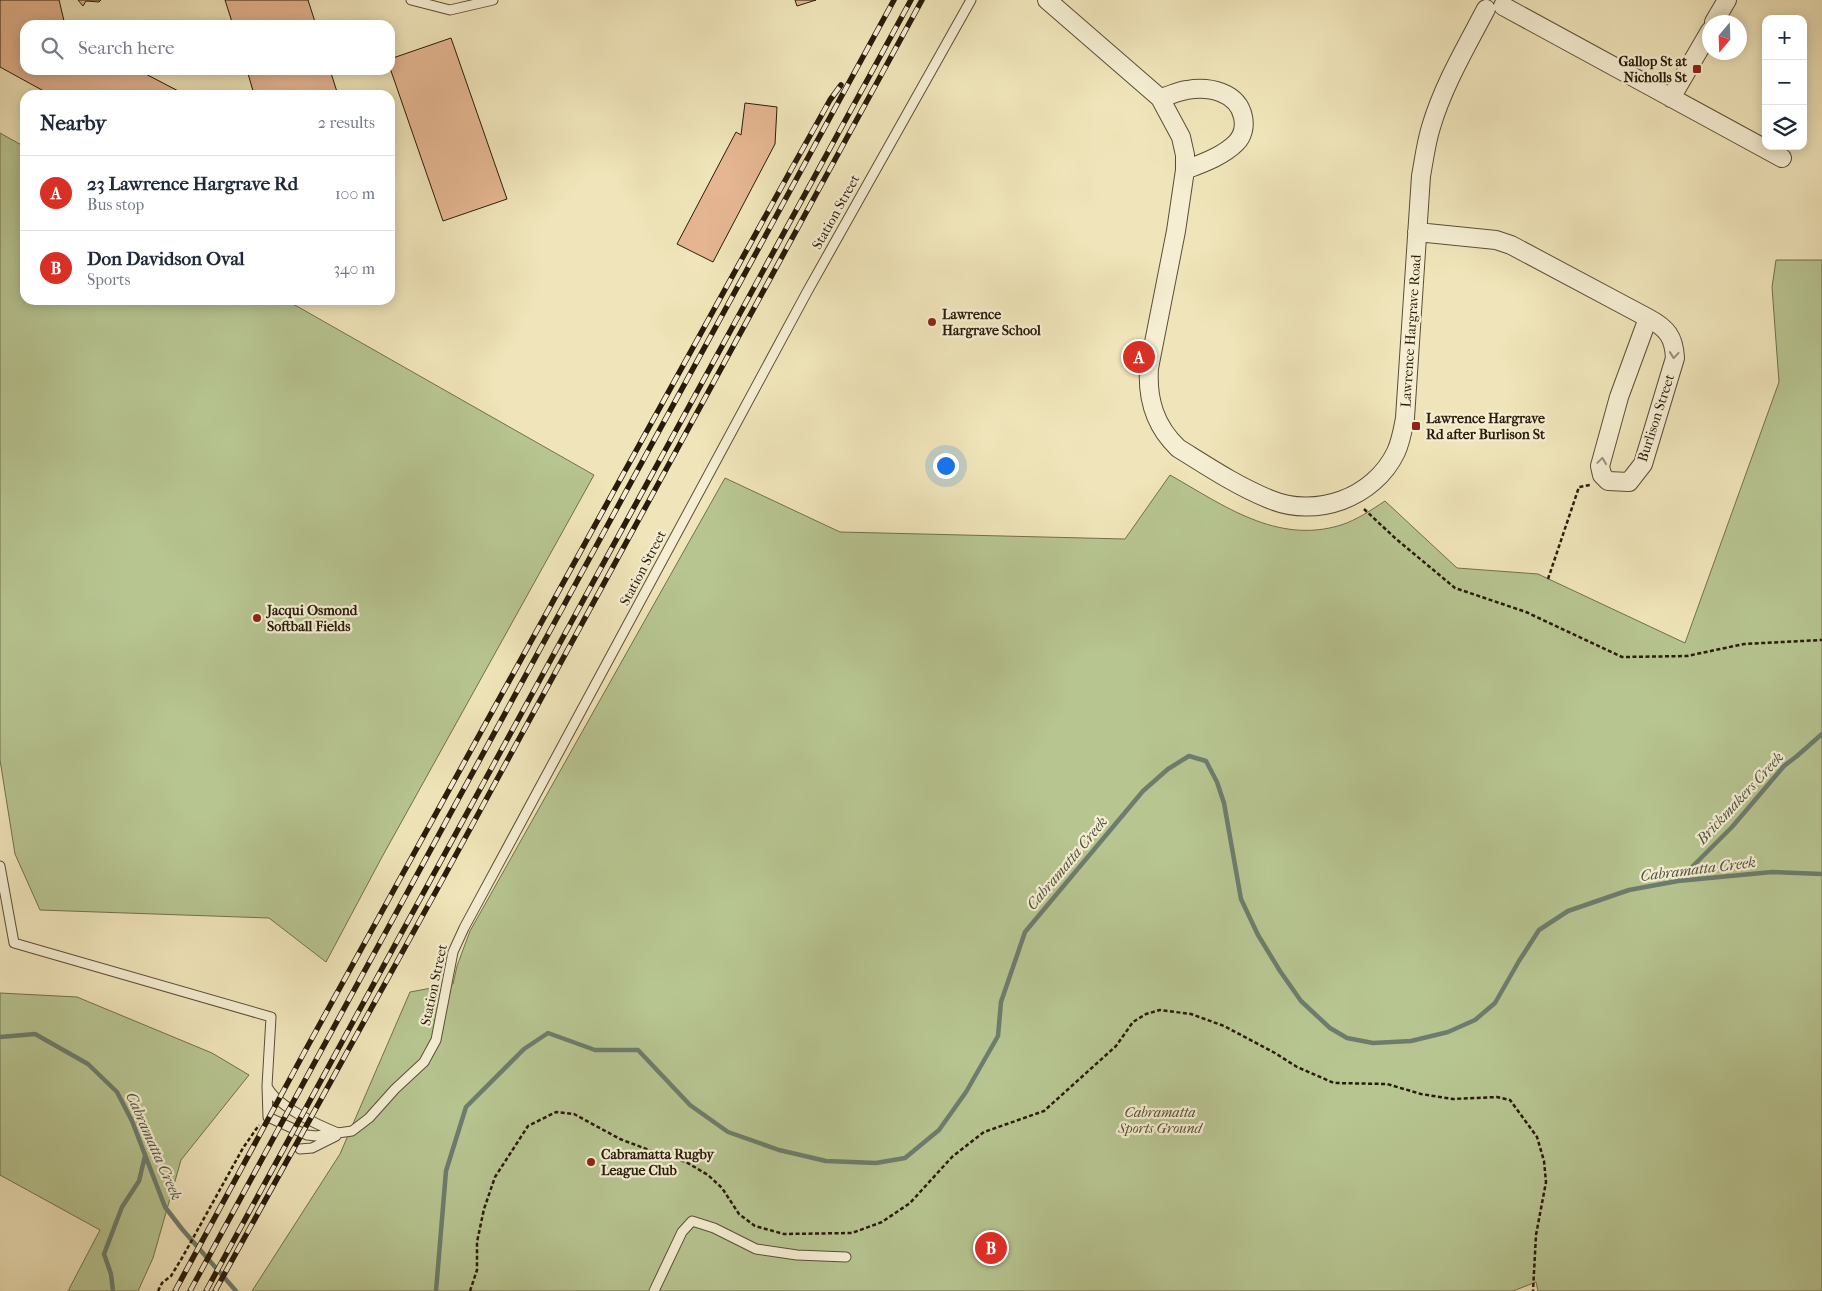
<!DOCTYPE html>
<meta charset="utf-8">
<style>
:root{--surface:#fff;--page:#f2f2f3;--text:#1f2937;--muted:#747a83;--line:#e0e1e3;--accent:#d93025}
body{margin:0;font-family:"IM FELL French Canon",serif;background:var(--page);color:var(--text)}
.controls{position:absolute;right:15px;top:15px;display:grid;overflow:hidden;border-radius:10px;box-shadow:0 2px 12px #0003}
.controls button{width:45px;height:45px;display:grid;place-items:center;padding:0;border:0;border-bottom:1px solid var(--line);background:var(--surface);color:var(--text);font:25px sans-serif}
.compass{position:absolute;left:1702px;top:15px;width:45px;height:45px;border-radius:50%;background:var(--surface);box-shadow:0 2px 12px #0003;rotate:199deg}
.you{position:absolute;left:945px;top:465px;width:18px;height:18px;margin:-12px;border:4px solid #fff;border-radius:50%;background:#1a73e8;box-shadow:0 0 0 8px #1a73e833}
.badge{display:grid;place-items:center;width:32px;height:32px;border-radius:50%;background:var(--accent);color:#fff;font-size:16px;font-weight:700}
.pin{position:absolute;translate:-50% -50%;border:2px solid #fff;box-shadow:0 1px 5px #0006}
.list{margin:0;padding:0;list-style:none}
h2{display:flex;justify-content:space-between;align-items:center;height:65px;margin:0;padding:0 20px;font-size:21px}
h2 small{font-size:16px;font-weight:400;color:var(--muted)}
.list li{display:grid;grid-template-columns:32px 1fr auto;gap:15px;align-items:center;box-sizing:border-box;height:75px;padding:0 20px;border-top:1px solid var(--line)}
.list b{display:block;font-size:19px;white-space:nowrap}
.list p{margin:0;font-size:16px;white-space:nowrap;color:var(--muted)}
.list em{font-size:16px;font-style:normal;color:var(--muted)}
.icon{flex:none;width:28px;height:28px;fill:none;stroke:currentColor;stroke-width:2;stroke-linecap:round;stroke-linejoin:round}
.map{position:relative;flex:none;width:1822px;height:1291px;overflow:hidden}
.search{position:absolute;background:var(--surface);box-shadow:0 2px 12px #0003;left:20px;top:20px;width:375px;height:55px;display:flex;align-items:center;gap:12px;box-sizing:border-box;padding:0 18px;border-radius:15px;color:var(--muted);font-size:19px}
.panel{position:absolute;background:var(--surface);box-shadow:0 2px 12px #0003;left:20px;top:90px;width:375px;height:215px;border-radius:15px}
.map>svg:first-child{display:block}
.green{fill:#b7c591;stroke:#70704d}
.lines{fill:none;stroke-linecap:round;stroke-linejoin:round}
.stream{stroke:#6d7d6d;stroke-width:4.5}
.building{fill:#e5b691;stroke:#291b09}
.lane-casing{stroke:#5b4e35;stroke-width:11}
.street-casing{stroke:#5b4e35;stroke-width:20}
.path{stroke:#291b09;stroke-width:2.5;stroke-dasharray:4 2.5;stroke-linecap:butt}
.lane{stroke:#f5eed2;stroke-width:9}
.street{stroke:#f5eed2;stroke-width:18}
.rail-casing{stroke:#291b09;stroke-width:5.5}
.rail{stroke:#f5eed2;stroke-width:4;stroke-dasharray:11;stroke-linecap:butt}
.oneway{stroke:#998f78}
.poi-dot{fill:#8f2418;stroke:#f5eed2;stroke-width:2}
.labels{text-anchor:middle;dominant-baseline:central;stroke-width:4.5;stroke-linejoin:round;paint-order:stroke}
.poi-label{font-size:14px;font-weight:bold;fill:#291b09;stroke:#f5eed2;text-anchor:start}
.street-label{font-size:14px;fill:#291b09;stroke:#f5eed2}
.park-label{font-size:14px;font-style:italic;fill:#544e32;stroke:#f5eed2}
.water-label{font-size:15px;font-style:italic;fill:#515443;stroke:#f5eed2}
</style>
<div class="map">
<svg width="1822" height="1291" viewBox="0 0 1822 1291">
<rect width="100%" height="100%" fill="#f0e5ba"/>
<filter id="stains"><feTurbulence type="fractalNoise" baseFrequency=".004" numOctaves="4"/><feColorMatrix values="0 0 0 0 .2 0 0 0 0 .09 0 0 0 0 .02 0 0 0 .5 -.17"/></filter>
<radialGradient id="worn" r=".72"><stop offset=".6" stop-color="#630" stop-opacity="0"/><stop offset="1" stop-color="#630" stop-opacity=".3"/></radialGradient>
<path class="green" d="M0 133 25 147V300H286L594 475 382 857 326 962 269 918 40 910 15 854 0 760Z
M1776 260H1822V1291H1538L1536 1282 1513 1291H252L340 1154 410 992 453 984 457 966 470 931 725 478 840 532 1125 539 1170 475C1223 505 1277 545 1341 525 1357 520 1371 510 1385 501L1457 568 1538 574 1685 643 1779 382 1772 287Z
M0 993 77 997 212 1053 249 1075 181 1160 153 1258 138 1291H68L100 1230 0 1175Z"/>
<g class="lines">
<path class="stream" d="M1678 881 1732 827 1784 766 1797 756 1822 734
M0 1037 35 1034 88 1064 117 1092 132 1121 165 1207 182 1229 236 1291
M113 1291 111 1274 104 1254 122 1207 139 1181 145 1156
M436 1291 446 1171 466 1107 524 1049 548 1033 595 1050H638L690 1105 728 1132 779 1150 826 1161 876 1163 905 1158 939 1130 966 1092 998 1036 1001 1002 1025 932 1143 791 1168 769 1189 756 1206 761 1217 782 1224 803 1241 899 1258 935 1280 971 1301 1001 1330 1028 1347 1038 1373 1043 1411 1041 1448 1032 1475 1020 1495 1003 1519 961 1539 930 1568 911 1629 890 1678 881 1772 872 1822 874"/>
</g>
<path class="building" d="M0 0H59L65 25H25V70H138L186 95H51L0 67Z
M78 0H101L99 2 86 1 83 6Z
M225 0H308L316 25H233Z
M795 0H816L797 6Z
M451 38 507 199 443 221 390 68V59Z
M247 70H330L338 95H247L253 91Z
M745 103 777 107 775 144 713 262 677 244 736 132 741 135Z"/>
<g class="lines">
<defs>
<path id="lane" d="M411 0 450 10 493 0
M0 866 14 943 271 1017 267 1086 268 1117 307 1135 316 1136 352 1131 369 1118 395 1089 424 1062 436 1040 453 952 464 928 807 292 971 0
M267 1086C276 1106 318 1125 338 1133
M300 1149 312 1148 336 1136
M654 1291 682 1232 692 1221 714 1228 756 1249 797 1255 846 1257"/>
<path id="street" d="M1047 0 1160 98 1181 137 1185 155V170L1176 231 1149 368C1147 400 1155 426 1178 448 1207 466 1237 486 1269 499 1316 519 1374 498 1396 452 1401 441 1403 429 1405 418L1421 176C1424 160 1426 143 1431 127 1443 86 1466 47 1486 9
M1503 6 1782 158
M1714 22 1727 0
M1160 98C1169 96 1178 91 1187 90 1209 86 1238 92 1243 117 1245 126 1243 136 1236 143 1223 156 1203 163 1185 170
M1671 98 1710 31
M1417 232 1496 240 1511 245 1648 318C1667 328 1674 337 1675 358L1643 464 1629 482 1608 481 1602 475 1600 466 1619 397 1648 318"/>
</defs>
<use href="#lane" class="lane-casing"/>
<use href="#street" class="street-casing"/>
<path class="path" d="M1364 509 1395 538 1455 588 1526 612 1622 657 1687 656 1744 644 1822 640
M1548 579 1579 487 1590 485
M158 1291 162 1283 171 1276 182 1258 243 1148 259 1125
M470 1291 477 1270V1242L484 1209 495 1177 528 1126 556 1112 574 1114 620 1139 657 1153 686 1162 708 1175 722 1188 739 1214 755 1226 784 1234 852 1233 882 1222 910 1203 952 1157 984 1132 1044 1111 1116 1046 1133 1022 1146 1014 1160 1010 1191 1014 1224 1026 1275 1053 1297 1067 1334 1083 1387 1084 1421 1094 1453 1099 1497 1097 1510 1100 1537 1137 1544 1161 1546 1182 1536 1235 1533 1291"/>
<use href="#lane" class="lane"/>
<use href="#street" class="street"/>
<defs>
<path id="rail" d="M175 1291 305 1051 792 168 830 100 841 85
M190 1291 894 0
M206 1291 911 0
M215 1291 440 884 922 0"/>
</defs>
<use href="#rail" class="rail-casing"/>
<use href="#rail" class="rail"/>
</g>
<defs><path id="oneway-chevron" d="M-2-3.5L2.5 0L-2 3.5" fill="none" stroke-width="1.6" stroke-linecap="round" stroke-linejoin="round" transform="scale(1.25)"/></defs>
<g class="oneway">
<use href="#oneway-chevron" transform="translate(1674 355) rotate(95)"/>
<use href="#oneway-chevron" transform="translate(1602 461) rotate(-82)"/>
</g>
<g class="poi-dot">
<rect x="1692" y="64" width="10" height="10" rx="2.5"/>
<circle cx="932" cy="322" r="5"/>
<rect x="1411" y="421" width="10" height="10" rx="2.5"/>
<circle cx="257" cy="618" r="5"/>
<circle cx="591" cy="1162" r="5"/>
</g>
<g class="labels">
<g class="poi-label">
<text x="1687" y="61" text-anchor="end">Gallop St at<tspan x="1687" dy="16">Nicholls St</tspan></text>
<text x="942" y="314">Lawrence<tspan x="942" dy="16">Hargrave School</tspan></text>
<text x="1426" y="418">Lawrence Hargrave<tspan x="1426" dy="16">Rd after Burlison St</tspan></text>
<text x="267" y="610">Jacqui Osmond<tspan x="267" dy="16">Softball Fields</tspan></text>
<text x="601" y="1154">Cabramatta Rugby<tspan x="601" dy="16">League Club</tspan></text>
</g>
<g class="street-label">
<text transform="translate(836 212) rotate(-61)">Station Street</text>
<text transform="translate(1411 331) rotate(-86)">Lawrence Hargrave Road</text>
<text transform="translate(1656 418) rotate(-72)">Burlison Street</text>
<text transform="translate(643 568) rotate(-62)">Station Street</text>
<text transform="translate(434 985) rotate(-78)">Station Street</text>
</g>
<g class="park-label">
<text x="1160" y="1112">Cabramatta<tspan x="1160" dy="16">Sports Ground</tspan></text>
</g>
<g class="water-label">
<text transform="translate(1740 798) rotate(-47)">Brickmakers Creek</text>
<text transform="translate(1067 863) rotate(-50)">Cabramatta Creek</text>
<text transform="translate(1698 869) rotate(-7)">Cabramatta Creek</text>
<text transform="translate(154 1146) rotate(66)">Cabramatta Creek</text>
</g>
</g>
<rect width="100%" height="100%" filter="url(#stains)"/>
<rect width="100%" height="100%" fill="url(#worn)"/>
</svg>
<div class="controls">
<button>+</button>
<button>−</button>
<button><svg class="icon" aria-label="layers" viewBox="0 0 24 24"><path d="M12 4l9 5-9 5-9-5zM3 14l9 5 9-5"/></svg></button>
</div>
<svg class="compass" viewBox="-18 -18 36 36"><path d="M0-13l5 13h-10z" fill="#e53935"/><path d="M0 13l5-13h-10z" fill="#747a83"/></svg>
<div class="you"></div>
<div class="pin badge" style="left:1139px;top:357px">A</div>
<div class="pin badge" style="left:991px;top:1248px">B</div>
<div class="search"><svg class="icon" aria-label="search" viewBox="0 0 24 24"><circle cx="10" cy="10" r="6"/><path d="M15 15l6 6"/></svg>Search here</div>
<section class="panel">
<h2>Nearby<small>2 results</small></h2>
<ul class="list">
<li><span class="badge">A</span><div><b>23 Lawrence Hargrave Rd</b><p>Bus stop</p></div><em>100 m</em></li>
<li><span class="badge">B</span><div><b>Don Davidson Oval</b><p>Sports</p></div><em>340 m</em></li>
</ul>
</section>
</div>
